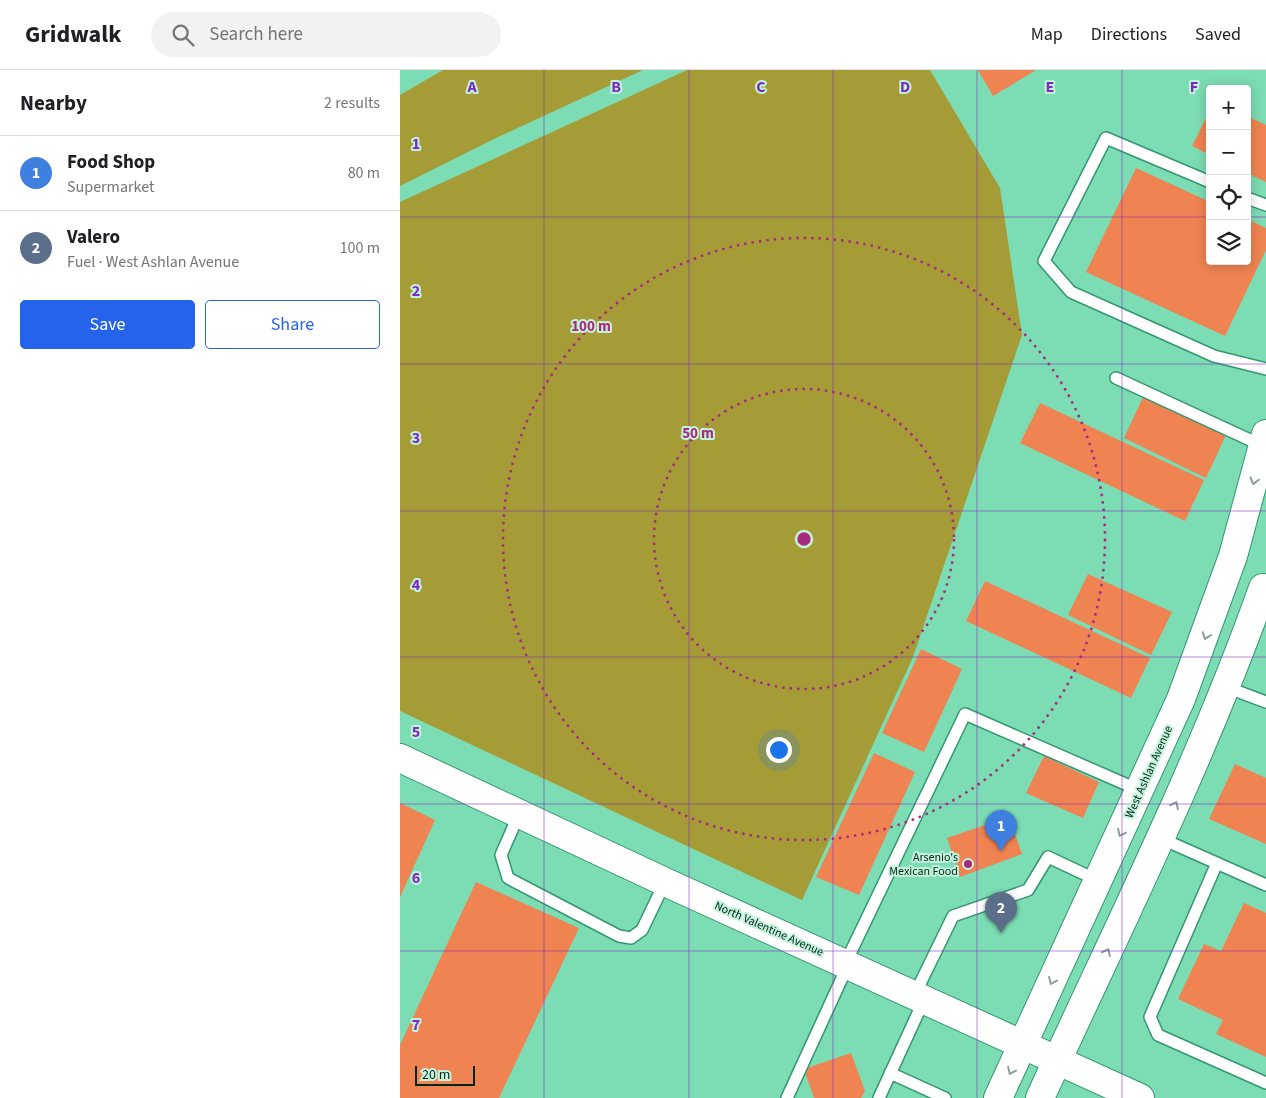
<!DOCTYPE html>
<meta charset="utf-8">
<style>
:root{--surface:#fff;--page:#f2f2f2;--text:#202124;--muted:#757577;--line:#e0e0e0;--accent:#2563eb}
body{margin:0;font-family:"Source Sans 3",sans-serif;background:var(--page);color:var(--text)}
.controls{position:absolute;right:15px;top:15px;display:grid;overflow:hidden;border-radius:5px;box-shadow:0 2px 12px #0003}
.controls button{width:45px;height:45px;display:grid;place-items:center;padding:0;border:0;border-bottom:1px solid var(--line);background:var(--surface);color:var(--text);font:25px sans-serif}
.scale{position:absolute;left:15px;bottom:12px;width:60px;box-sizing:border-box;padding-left:5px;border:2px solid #002819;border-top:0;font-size:14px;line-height:18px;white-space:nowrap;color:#002819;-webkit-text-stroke:4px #c5f2dc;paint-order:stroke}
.you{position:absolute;left:378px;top:679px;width:18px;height:18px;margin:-12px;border:4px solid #fff;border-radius:50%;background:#1a73e8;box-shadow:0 0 0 8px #1a73e833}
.badge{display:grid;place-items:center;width:32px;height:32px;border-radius:50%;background:var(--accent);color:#fff;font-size:16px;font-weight:700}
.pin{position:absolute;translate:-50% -41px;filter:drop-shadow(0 1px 2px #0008)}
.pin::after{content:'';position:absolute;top:26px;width:18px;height:15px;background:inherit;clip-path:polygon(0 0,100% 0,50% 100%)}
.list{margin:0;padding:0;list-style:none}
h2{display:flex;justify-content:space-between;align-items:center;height:65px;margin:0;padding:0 20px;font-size:21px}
h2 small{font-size:16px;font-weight:400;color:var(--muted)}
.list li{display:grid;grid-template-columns:32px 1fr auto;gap:15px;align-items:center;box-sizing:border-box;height:75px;padding:0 20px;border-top:1px solid var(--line)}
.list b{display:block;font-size:19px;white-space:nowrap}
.list p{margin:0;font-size:16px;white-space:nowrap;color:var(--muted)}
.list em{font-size:16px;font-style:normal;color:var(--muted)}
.actions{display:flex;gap:10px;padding:15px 20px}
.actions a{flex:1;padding:11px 0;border:1px solid var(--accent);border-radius:5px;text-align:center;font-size:18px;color:var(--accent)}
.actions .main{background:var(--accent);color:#fff}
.icon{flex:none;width:28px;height:28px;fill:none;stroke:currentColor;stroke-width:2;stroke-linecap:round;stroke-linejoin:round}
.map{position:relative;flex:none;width:866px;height:1028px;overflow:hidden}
header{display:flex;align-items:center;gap:30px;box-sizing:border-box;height:70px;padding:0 25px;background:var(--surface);border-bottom:1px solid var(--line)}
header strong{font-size:24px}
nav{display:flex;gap:28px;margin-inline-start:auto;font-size:18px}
.search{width:350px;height:45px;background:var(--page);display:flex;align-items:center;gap:12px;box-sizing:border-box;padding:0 18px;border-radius:28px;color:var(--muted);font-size:19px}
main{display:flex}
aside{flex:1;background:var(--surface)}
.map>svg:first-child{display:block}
.green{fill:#a59c37}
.building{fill:#ef8351}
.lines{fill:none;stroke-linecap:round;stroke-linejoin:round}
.service-casing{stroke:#339771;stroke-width:14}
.tertiary-casing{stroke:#339771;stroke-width:30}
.primary-casing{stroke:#339771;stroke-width:30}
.service{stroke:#fff;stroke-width:11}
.tertiary{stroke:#fff;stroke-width:28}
.primary{stroke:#fff;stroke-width:28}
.oneway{stroke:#8c9e98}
.grid{fill:none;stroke:#7b2cbf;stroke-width:1;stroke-opacity:0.55}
.ring{fill:none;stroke:#a62a7d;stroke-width:2.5;stroke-dasharray:2.5 5}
.poi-dot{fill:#a62a7d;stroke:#c5f2dc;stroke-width:2}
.labels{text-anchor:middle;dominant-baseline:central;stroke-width:4;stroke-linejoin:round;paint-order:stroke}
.street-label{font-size:12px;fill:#002819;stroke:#c5f2dc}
.poi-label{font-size:12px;fill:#002819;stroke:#c5f2dc;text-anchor:end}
.grid-label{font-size:16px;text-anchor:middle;font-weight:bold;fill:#7b2cbf;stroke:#c5f2dc;stroke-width:4;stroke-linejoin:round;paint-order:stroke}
.centre{fill:#a62a7d;stroke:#c5f2dc;stroke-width:2.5}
.ring-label{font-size:15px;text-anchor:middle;font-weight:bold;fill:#a62a7d;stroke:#c5f2dc;stroke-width:4;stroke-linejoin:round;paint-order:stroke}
</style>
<header>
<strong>Gridwalk</strong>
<div class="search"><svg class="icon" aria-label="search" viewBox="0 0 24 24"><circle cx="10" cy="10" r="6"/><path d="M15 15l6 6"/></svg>Search here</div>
<nav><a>Map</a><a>Directions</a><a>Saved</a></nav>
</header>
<main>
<aside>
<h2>Nearby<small>2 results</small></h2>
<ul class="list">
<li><span class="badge" style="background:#3f7fe0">1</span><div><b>Food Shop</b><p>Supermarket</p></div><em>80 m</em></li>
<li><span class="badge" style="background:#5c6f8a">2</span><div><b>Valero</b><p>Fuel · West Ashlan Avenue</p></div><em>100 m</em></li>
</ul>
<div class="actions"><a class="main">Save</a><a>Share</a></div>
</aside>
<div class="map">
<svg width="866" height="1028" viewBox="0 0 866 1028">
<rect width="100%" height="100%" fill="#7cdcb3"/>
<path class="green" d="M43 0H243L96 68 0 116V25Z
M287 0H530L600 118 622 265 513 587 402 830 0 641V132Z"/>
<path class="building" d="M578 0H636L593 26Z
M810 40V85L792 76Z
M847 46 866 55V112L847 103Z
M736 98 810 132V191H847V149L866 158V180L825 266 686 202Z
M743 327 826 365 806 408 724 368Z
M640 333 804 410 785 451 620 373Z
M688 504 772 542 751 585 668 545Z
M585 511 750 588 731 628 566 551Z
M521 579 562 599 524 682 482 663Z
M474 683 515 702 459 825 416 807Z
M644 686 699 712 683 748 626 723Z
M835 694 866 708V774L809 749Z
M0 733 35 750 0 827Z
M609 747 622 784 560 807 547 768Z
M76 812 179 858 99 1028H0V975Z
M844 833 866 843V987L816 964 823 950 778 929 804 874 821 881Z
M451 983 465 1021 461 1028H414L404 999Z"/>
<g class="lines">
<defs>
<path id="service" d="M810 112 706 68 644 191 671 222 814 286 866 299
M847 128 866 135
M716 308 863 376
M826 617 866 632
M119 744 101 785 108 808 219 866 231 868 242 860 265 812
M760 768 866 815
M817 793 750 947 758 965 866 1013
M445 894 565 644 739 720
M514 926 553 846 628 820 648 787 699 811
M490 1003 545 1028
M387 1028 448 895
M479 1028 524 930"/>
<path id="tertiary" d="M0 688 265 812 740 1028"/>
<path id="primary" d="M598 1028 781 629 833 486 866 364
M640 1028C717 859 801 693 863 518"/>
</defs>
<use href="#service" class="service-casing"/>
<use href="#tertiary" class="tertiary-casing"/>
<use href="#primary" class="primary-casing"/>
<use href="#service" class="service"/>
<use href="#tertiary" class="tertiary"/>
<use href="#primary" class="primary"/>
</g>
<defs><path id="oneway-chevron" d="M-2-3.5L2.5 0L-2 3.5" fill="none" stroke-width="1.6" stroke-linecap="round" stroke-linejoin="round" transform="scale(1.25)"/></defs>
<g class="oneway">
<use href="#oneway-chevron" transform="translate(854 411) rotate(105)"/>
<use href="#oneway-chevron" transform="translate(806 566) rotate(110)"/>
<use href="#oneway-chevron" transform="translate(775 735) rotate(-65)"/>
<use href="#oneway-chevron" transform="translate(721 763) rotate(115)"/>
<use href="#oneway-chevron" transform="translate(707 882) rotate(-65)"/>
<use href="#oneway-chevron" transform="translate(652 911) rotate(115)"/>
<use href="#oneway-chevron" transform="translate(611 1001) rotate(115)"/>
</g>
<path class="grid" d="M144 0V1028M289 0V1028M433 0V1028M577 0V1028M722 0V1028M0 147H810M847 147H866M0 294H866M0 441H866M0 587H866M0 734H866M0 881H866"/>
<g class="ring">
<circle cx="404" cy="469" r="150"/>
<circle cx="404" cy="469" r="301"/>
</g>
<circle class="poi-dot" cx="568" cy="794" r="5"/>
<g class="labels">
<g class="street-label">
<text transform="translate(749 702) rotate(-66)">West Ashlan Avenue</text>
<text transform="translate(369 859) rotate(24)">North Valentine Avenue</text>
</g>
<g class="poi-label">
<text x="558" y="787">Arsenio's<tspan x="558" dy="14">Mexican Food</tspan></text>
</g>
</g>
<g class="grid-label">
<text x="72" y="22">A</text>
<text x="216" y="22">B</text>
<text x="361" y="22">C</text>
<text x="505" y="22">D</text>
<text x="650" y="22">E</text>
<text x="794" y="22">F</text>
<text x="16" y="79">1</text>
<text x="16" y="226">2</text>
<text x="16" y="373">3</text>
<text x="16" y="520">4</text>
<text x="16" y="667">5</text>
<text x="16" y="813">6</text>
<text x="16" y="960">7</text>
</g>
<circle cx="404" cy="469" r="8" class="centre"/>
<g class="ring-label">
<text x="191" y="261">100 m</text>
<text x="298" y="368">50 m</text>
</g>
</svg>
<div class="controls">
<button>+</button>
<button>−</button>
<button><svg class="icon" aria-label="locate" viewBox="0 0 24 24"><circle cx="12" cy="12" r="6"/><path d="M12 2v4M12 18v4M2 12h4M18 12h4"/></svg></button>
<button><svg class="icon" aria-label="layers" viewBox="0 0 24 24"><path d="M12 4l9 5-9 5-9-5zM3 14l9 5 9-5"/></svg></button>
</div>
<div class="scale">20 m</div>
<div class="you"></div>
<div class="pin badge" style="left:601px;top:781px;background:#3f7fe0">1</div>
<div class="pin badge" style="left:601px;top:863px;background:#5c6f8a">2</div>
</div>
</main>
